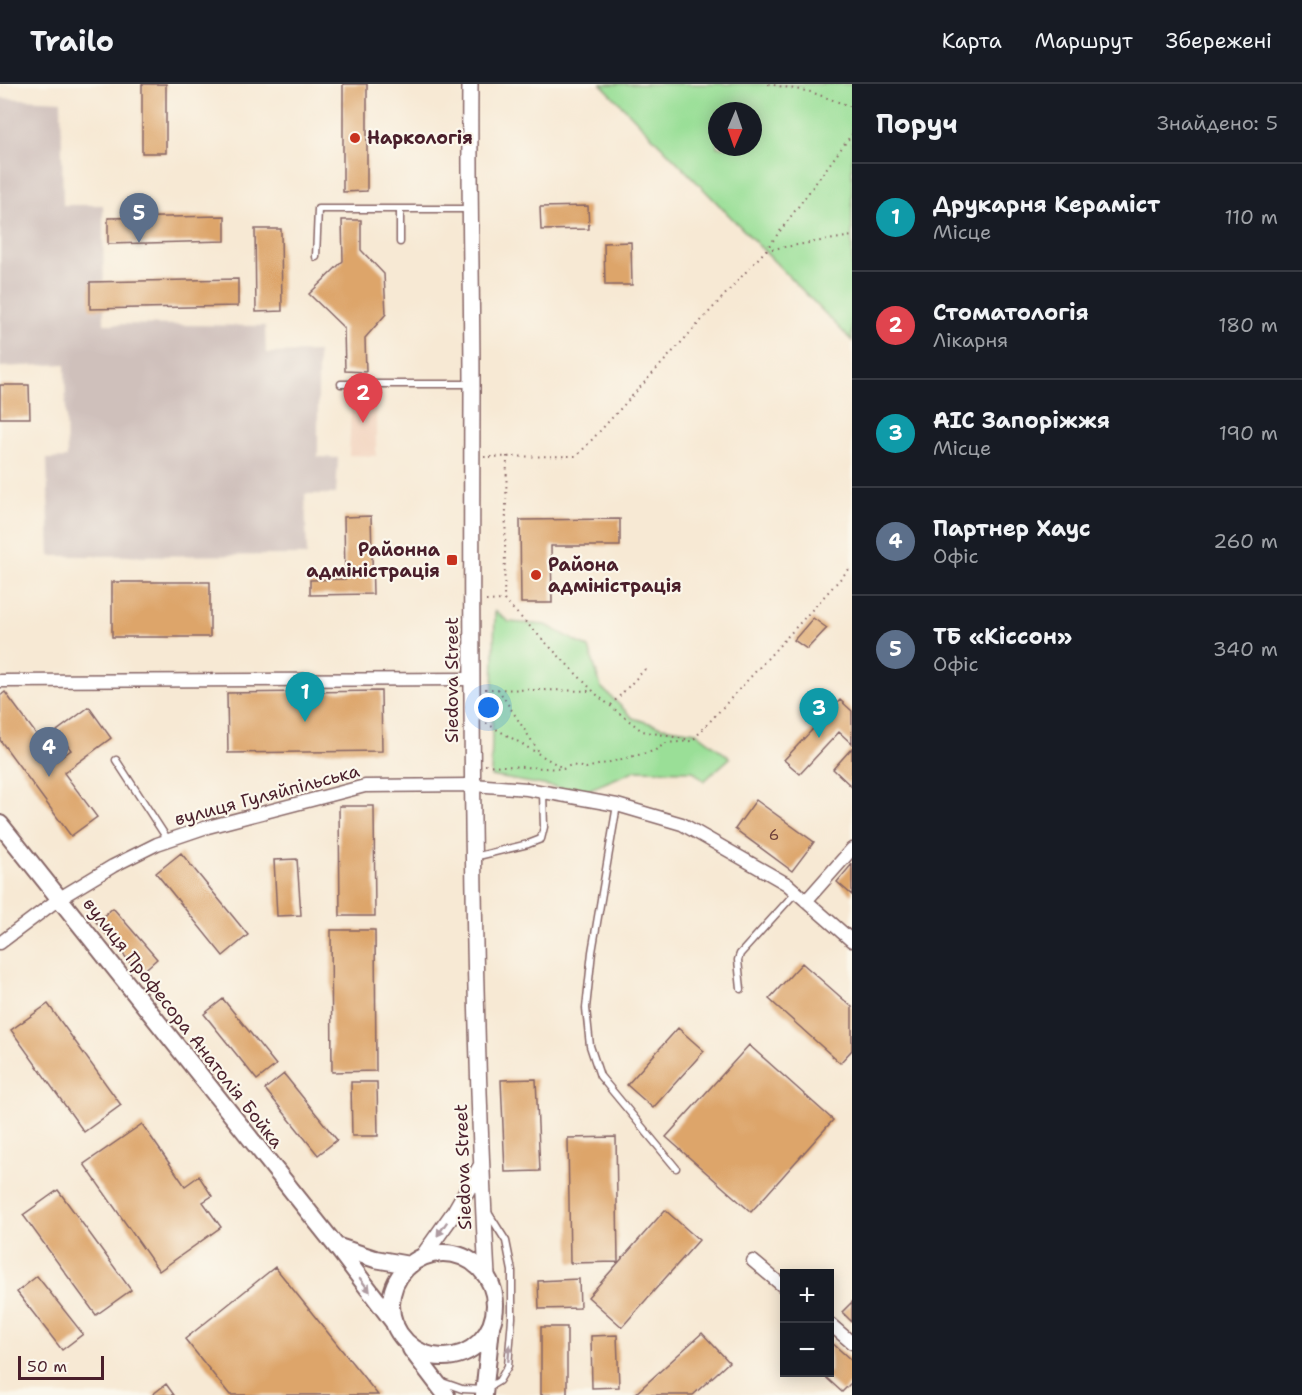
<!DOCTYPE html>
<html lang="uk">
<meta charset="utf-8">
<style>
:root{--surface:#171b24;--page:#242831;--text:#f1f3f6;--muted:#9ea1a6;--line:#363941;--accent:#0f766e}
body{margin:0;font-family:"Shantell Sans",sans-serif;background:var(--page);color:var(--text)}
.controls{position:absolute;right:18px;bottom:18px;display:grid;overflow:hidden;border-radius:0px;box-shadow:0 3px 15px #0003}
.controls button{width:54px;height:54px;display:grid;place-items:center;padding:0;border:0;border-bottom:2px solid var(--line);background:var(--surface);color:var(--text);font:30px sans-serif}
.compass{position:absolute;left:708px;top:18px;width:54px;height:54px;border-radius:50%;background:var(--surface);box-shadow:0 3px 15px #0003;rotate:182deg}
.scale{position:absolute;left:18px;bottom:15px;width:86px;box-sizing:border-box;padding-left:6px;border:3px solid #4a1f2b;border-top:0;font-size:16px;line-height:21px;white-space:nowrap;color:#4a1f2b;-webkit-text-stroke:4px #fbf7ec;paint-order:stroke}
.you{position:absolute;left:489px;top:624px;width:21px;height:21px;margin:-15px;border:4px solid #fff;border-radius:50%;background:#1a73e8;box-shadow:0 0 0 9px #1a73e833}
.badge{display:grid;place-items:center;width:39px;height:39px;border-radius:50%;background:var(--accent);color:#fff;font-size:20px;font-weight:700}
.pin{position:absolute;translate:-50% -50px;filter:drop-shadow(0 2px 3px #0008)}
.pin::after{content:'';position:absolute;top:32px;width:21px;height:18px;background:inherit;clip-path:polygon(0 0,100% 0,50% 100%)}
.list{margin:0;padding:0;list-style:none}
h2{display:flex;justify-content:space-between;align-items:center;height:78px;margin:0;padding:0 24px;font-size:26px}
h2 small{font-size:20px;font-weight:400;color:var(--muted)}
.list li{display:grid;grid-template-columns:39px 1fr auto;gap:18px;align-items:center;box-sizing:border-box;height:108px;padding:0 24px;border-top:2px solid var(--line)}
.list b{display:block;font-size:22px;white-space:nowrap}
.list p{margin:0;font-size:20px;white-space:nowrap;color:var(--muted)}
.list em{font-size:20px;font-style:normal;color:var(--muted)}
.map{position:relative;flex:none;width:852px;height:1311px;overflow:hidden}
header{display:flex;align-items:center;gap:36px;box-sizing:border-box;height:84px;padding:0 30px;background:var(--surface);border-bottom:2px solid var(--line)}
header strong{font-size:28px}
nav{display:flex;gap:33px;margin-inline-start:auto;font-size:21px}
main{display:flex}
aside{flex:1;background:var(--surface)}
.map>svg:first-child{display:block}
.built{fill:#f3d4bf}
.industrial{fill:#cfc0bb}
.green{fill:#9adf97;stroke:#727f61;stroke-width:1.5;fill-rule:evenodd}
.building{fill:#dda56b}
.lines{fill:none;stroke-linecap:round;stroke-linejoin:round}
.service-casing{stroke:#876666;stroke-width:9}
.minor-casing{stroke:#876666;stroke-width:15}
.tertiary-casing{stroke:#876666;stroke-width:18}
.secondary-casing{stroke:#876666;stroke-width:20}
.path{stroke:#876666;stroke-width:2;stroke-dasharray:1.5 4.5;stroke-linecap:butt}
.service{stroke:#fff;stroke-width:6}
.minor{stroke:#fff;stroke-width:12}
.tertiary{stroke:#fff;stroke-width:15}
.secondary{stroke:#fff;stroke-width:16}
.oneway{fill:#ae9aa0}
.poi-dot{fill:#c8321e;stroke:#fbf7ec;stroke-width:2}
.labels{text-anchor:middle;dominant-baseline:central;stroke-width:4.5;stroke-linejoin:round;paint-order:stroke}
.number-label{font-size:15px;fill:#6f403b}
.poi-label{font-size:18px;font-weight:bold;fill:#4a1f2b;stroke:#fbf7ec;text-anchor:start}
.street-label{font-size:18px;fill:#4a1f2b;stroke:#fbf7ec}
</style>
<header>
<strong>Trailo</strong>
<nav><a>Карта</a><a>Маршрут</a><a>Збережені</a></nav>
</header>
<main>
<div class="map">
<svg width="852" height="1311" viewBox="0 0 852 1311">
<rect width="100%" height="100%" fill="#fbf7ec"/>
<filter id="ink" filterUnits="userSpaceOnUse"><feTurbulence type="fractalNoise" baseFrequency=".0167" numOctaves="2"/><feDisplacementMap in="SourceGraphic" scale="12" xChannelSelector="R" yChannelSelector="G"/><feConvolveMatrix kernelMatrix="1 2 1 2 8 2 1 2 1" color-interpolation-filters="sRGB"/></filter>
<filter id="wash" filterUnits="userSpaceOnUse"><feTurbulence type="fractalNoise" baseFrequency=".008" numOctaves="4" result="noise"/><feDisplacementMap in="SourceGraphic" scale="24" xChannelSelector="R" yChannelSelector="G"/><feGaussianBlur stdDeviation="1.35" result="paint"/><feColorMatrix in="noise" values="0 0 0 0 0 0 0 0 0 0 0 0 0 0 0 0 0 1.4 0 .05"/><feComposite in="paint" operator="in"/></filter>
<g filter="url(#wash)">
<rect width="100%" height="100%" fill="#f7e9d4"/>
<path class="built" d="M352 306 376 307V372L349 371Z"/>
<path class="industrial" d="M0 14 61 17 63 121H103L104 240 265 242 266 269 318 268V373L338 374 336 410H305L307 471 50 472 47 375 67 374 65 280 0 283Z"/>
<path class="green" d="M601 0H852V257ZM717 27H753V63H717Z
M495 527 509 538 546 541 589 564 601 603 633 634 662 643 696 648 730 674 704 697 693 687 636 686 583 708 491 692Z"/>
<g id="blocks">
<path class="building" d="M142 0H166V69H142Z
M343 0H367V107L343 108Z
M588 122 589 145 541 146 540 123Z
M225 132V157L108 160V134Z
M342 136H361V166L384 190 386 230 365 254 366 288 345 287 344 244 309 210 343 177Z
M255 145H281L282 227 256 228Z
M631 158 632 201H605L604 159Z
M238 195V222L90 225V198Z
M0 301H29L30 334H0Z
M371 432 373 510 310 511V496L345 495 344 433Z
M620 435V462H551L552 519H521L520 436Z
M112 498H210V553H112Z
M813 534 827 544 807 565 794 556Z
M381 607 382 667 228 669 227 609Z
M5 608 56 677 71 666 57 647 89 623 111 654 64 689 97 733 71 752 0 656V612Z
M840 616 852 627V660L839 648 800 690 784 676Z
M852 664V703L833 685Z
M756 716 814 758 792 787 735 745Z
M339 722H374L375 832H340Z
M181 769 248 851 223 872 156 789Z
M297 775 301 831 277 832 274 776Z
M852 780V811L837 798Z
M113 824 157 875 140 890 96 838Z
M331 846H375L376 987 332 988Z
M802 879 852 923V966L840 979 769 915Z
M223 915 276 981 257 996 204 930Z
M48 920 121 1021 84 1048 11 946Z
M678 944 704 967 653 1024 627 1001Z
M749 961 833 1036 751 1128 666 1053Z
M284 990 337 1056 318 1071 265 1005Z
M536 995 540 1087 505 1088 501 996Z
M351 998H377L378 1052H352Z
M142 1040 185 1102 199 1092 212 1112 203 1118 221 1143 159 1187 84 1080Z
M616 1053 618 1178 570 1179 568 1054Z
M58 1106 131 1206 96 1231 23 1131Z
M665 1126 699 1156 622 1243 588 1213Z
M275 1183 378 1311H230L185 1255Z
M37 1192 83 1250 62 1266 17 1208Z
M579 1195 580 1224 539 1225 538 1197Z
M852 1218V1238L842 1228Z
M541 1243H567V1311H541Z
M702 1249 729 1278 693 1311H634Z
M617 1251 619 1303 592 1304 591 1252Z
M830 1257 852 1277V1298L842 1308 820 1288H830Z
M166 1300 174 1311H152Z"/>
</g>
</g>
<g filter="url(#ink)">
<use href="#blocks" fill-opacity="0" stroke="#876666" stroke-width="1.5"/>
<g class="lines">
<defs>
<path id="service" d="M400 125V158
M316 173 318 125H469
M341 300H471
M116 676 168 756
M617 721 592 868 586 924 590 962 600 992 676 1084
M474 773 528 760 541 755 544 743 543 709
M741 905 738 876 740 870 796 808
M442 1298 462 1305 484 1306 499 1297 508 1282 512 1234V1187L506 1157 487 1127"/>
<path id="minor" d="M0 597 471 595
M806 817 852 765
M0 859 60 814 113 782 157 760 204 744 365 702 473 701 527 705 617 721 682 740 787 800 852 857
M753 1177 784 1203
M830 1240 852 1259"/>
<path id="tertiary" d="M470 0C469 102 472 204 472 305 471 601 471 897 487 1192
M423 1172 455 1127 481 1082"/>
<path id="secondary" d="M0 740 336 1162 395 1240
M336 1162 375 1175 409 1181
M391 1221a52 52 0 1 1 104 0a52 52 0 1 1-104 0Z
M411 1265 446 1311
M484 1311 491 1243"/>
</defs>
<use href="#service" class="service-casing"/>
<use href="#minor" class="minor-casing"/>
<use href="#tertiary" class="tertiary-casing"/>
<use href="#secondary" class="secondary-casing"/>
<path class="path" d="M768 0 811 8 852 23
M766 166 852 152
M507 372 504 516 598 612 642 647 690 656
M484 373 577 372 766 166 852 50
M486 517 504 516
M485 605 593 607
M498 605 539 668
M611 621 648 582
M486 639 561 683
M485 681 563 685 571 681 586 684 654 667 666 659 692 657 852 482"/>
<use href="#service" class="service"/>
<use href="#minor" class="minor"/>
<use href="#tertiary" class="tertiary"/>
<use href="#secondary" class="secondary"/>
</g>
<defs><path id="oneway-solid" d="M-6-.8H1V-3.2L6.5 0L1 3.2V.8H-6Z" transform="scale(1.5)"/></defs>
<g class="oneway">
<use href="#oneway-solid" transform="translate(442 1145) rotate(125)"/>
<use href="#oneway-solid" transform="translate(365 1201) rotate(53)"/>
<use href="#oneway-solid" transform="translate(509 1269) rotate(-85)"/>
</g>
</g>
<g class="poi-dot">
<circle cx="355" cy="54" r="6"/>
<rect x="446" y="470" width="12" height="12" rx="3"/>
<circle cx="536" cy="491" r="6"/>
</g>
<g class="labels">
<g class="number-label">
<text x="774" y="751">6</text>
</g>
<g class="poi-label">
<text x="367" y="54">Наркологія</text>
<text x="440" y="466" text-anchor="end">Районна<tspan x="440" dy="21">адміністрація</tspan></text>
<text x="548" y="481">Района<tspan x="548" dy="21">адміністрація</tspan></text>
</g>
<g class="street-label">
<text transform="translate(452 596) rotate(-90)">Siedova Street</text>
<text transform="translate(267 711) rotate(-15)">вулиця Гуляйпільська</text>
<text transform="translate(183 939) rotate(52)">вулиця Професора Анатолія Бойка</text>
<text transform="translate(463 1083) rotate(-92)">Siedova Street</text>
</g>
</g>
</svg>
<div class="controls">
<button>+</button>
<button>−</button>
</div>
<svg class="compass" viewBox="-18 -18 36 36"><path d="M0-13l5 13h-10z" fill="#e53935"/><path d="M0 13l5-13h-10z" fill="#9ea1a6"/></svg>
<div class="scale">50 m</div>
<div class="you"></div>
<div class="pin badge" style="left:305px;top:638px;background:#0f9aa8">1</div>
<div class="pin badge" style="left:363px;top:339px;background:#e0444e">2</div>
<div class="pin badge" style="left:819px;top:654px;background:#0f9aa8">3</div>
<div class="pin badge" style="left:49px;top:693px;background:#5c6f8a">4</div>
<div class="pin badge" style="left:139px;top:159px;background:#5c6f8a">5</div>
</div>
<aside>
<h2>Поруч<small>Знайдено: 5</small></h2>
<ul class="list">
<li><span class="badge" style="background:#0f9aa8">1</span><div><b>Друкарня Кераміст</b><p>Місце</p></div><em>110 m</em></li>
<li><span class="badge" style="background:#e0444e">2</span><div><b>Стоматологія</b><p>Лікарня</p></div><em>180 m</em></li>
<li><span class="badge" style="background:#0f9aa8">3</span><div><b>АІС Запоріжжя</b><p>Місце</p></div><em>190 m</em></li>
<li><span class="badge" style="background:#5c6f8a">4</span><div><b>Партнер Хаус</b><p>Офіс</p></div><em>260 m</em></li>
<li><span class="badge" style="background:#5c6f8a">5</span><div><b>ТБ «Кіссон»</b><p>Офіс</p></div><em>340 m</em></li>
</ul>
</aside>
</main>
